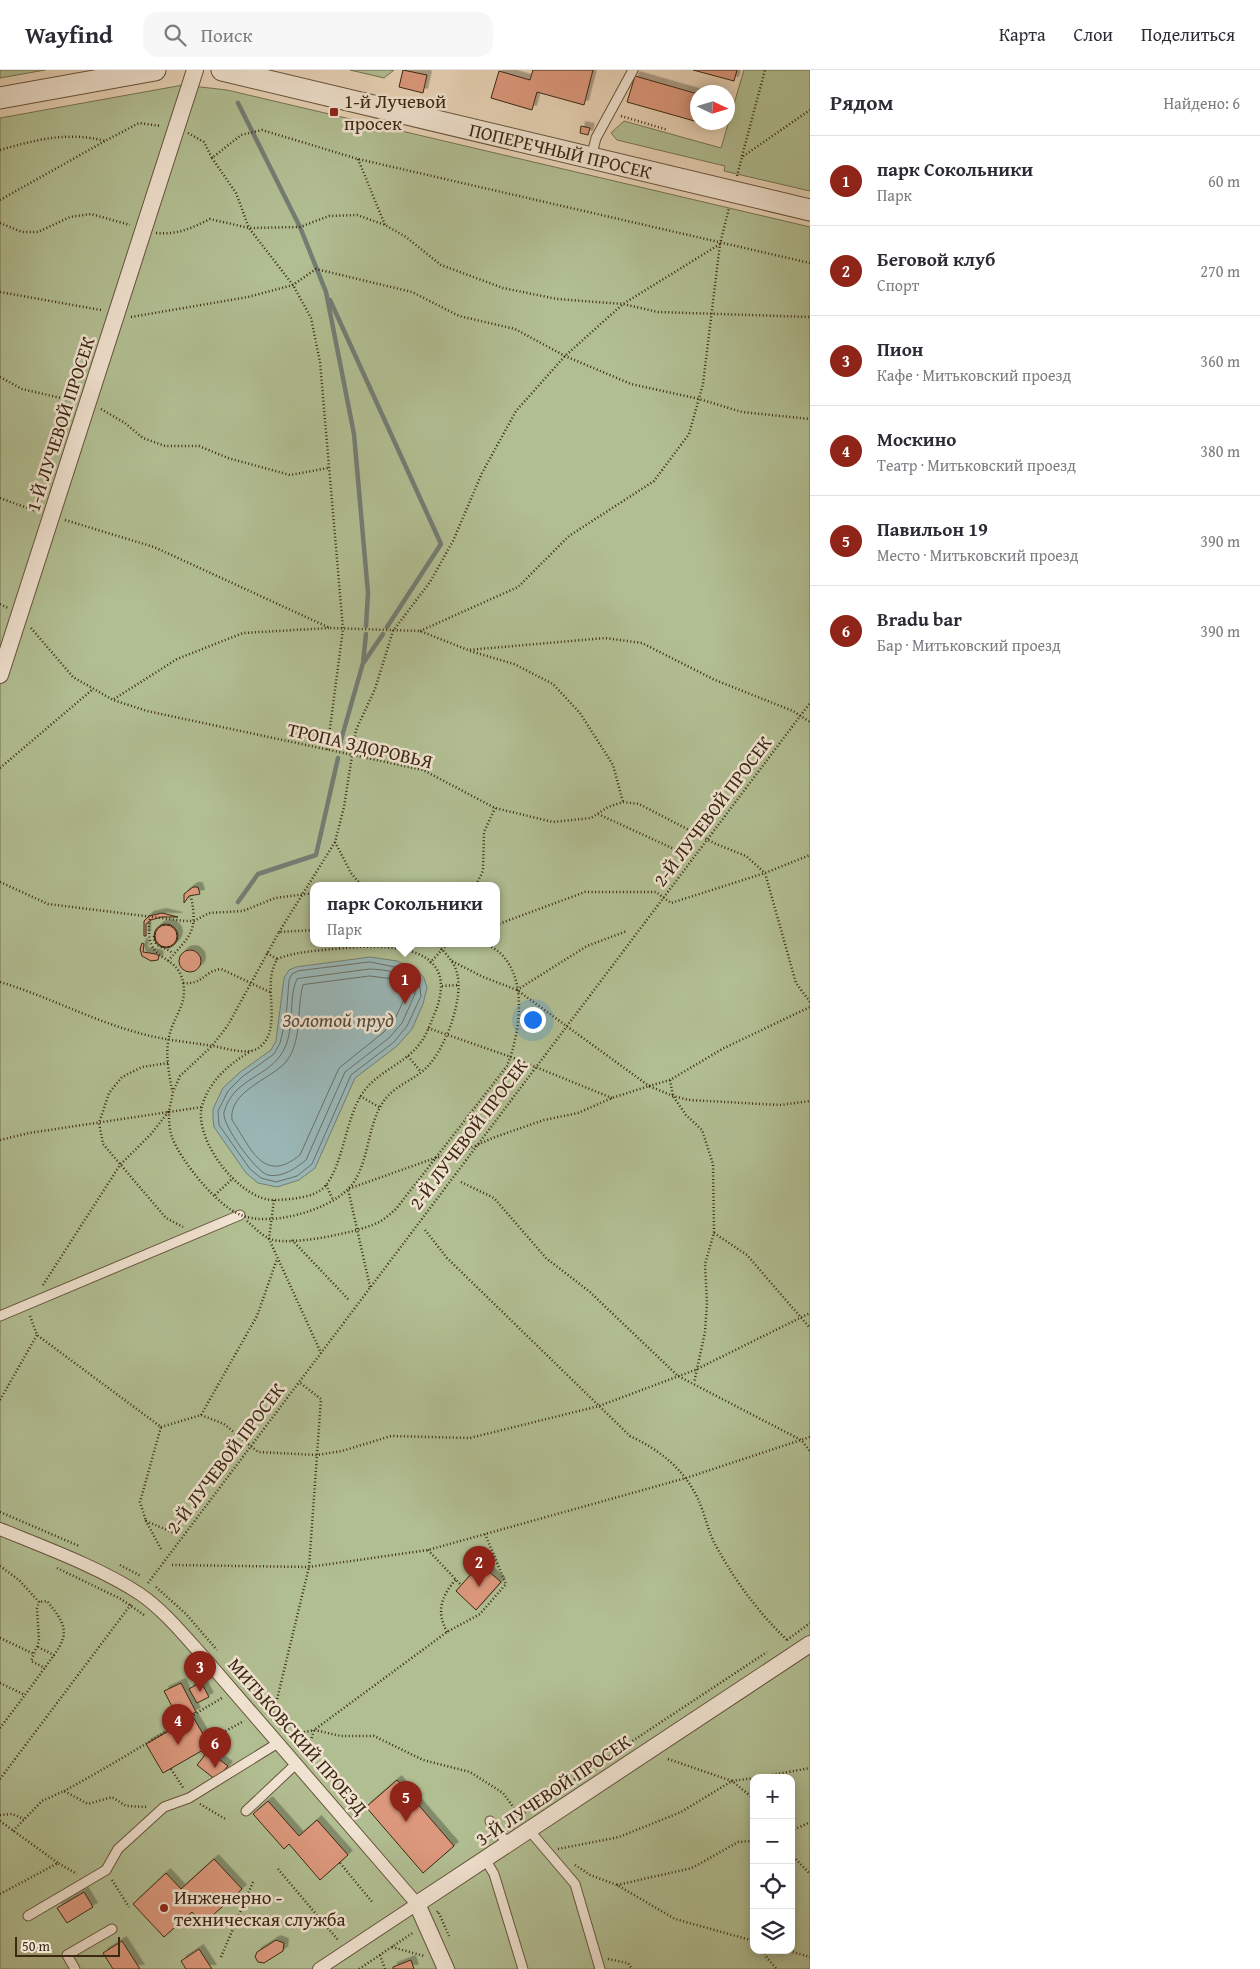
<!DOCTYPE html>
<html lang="ru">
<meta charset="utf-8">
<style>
:root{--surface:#fff;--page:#f7f7f7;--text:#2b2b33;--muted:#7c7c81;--line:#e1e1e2;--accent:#8f2418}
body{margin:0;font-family:"Gentium Book Plus",serif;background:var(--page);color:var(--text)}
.controls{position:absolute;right:15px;bottom:15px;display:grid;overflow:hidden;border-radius:10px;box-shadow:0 2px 12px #0003}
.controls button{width:45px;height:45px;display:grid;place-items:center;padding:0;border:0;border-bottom:1px solid var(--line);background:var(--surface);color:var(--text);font:25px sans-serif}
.compass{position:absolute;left:690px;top:15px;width:45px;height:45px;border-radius:50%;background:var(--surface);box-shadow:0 2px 12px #0003;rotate:94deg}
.scale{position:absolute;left:15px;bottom:12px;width:105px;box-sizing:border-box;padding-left:5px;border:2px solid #3a2812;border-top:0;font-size:14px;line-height:18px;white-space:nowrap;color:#3a2812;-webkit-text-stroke:4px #f0e2d0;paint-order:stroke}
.you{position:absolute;left:532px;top:949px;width:18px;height:18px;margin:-12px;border:4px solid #fff;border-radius:50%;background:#1a73e8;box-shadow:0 0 0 8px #1a73e833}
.badge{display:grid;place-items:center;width:32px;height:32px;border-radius:50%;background:var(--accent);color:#fff;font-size:16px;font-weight:700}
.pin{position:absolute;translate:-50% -41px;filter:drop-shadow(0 1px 2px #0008)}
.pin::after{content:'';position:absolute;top:26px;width:18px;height:15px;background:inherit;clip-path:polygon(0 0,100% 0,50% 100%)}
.popup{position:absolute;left:310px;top:812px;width:190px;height:65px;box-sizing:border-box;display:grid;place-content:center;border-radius:10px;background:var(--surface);filter:drop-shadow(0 1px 4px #0005);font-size:16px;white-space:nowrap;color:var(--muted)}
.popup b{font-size:19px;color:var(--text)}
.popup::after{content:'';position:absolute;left:50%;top:100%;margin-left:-10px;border:10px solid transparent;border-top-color:var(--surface)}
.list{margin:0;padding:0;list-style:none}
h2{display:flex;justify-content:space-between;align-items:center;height:65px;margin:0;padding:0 20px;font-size:21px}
h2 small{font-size:16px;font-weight:400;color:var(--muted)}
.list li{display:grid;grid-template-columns:32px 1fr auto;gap:15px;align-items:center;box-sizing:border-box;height:90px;padding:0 20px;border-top:1px solid var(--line)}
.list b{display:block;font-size:19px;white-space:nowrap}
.list p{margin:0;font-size:16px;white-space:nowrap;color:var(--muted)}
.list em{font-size:16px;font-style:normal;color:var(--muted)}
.icon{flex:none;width:28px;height:28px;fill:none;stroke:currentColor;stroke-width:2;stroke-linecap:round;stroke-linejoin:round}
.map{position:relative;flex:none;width:810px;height:1899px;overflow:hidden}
header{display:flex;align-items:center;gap:30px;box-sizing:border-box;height:70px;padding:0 25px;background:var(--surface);border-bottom:1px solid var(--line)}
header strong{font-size:24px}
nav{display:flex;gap:28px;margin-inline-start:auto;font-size:18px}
.search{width:350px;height:45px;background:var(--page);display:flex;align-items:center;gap:12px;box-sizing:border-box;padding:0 18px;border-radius:15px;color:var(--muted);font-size:19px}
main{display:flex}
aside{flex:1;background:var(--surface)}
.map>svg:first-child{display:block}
.green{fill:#b1be92;stroke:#767352;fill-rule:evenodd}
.water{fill:#99b6b5;stroke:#737d74}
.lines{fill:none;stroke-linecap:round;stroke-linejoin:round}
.shore{stroke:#6a6f64;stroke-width:1}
.stream{stroke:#737d74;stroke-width:4.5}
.building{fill:#dc987c;stroke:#3a2812;filter:url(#shadow)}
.service-casing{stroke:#66533b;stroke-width:11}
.pedestrian-casing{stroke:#66533b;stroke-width:14}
.minor-casing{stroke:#66533b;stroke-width:18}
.tertiary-casing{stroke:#66533b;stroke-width:23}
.path{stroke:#3a2812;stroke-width:2.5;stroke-dasharray:1 2.5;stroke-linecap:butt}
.service{stroke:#f0e2d0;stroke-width:9}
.pedestrian{stroke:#f0e2d0;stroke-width:12}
.minor{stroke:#f0e2d0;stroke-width:16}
.tertiary{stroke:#f0e2d0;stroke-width:21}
.path-bridge{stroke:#3a2812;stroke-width:2.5;stroke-dasharray:1 2.5;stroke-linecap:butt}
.poi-dot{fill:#8f2418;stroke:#f0e2d0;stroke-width:2}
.labels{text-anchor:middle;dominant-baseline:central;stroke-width:5;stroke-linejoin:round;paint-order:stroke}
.poi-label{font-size:19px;fill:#3a2812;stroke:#f0e2d0;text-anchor:start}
.street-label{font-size:19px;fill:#3a2812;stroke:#f0e2d0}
.water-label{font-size:20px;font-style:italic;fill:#524c3b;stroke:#f0e2d0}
</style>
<header>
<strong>Wayfind</strong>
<div class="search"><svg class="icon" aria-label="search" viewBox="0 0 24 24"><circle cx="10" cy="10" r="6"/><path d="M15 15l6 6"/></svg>Поиск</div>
<nav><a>Карта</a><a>Слои</a><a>Поделиться</a></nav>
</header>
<main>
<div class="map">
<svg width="810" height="1899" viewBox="0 0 810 1899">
<defs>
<filter id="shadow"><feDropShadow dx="4.5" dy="-4.5" stdDeviation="0" flood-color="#0004"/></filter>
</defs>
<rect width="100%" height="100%" fill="#e8d3b6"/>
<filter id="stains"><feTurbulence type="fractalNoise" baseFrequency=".004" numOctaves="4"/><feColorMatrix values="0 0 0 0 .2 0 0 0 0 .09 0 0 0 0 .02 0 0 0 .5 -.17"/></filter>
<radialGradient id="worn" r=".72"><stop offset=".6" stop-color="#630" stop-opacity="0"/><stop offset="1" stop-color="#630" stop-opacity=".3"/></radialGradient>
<path class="green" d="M0 0H45L0 8Z
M350 0H394L384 8Z
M744 0H810V121L724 101 725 96 617 70 611 63 624 51 721 78Z
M183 15 227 20 810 157V1899H0V48ZM314 815H496V873H314ZM754 1708H791V1880H754Z"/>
<path class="water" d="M370 887 397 891 417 900 424 908 427 918 423 934 412 959 397 976 355 1008 315 1098 299 1110 277 1117 258 1113 246 1103 214 1057 213 1049V1039L223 1018 239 1003 271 980 276 971 284 908 289 900 296 897Z"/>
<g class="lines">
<path class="shore" d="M370 892 405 899 419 911 421 926 407 956 394 972 351 1005 312 1094 297 1106 276 1112 261 1108 250 1099 219 1055 218 1041 228 1021 242 1007 274 984 280 973 286 948 289 910 292 904 298 901Z
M370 899C386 900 402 901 414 914L415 924 402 953 389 968 345 1002 306 1090C296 1098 282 1108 268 1105 256 1102 221 1054 224 1042 233 1010 264 1008 280 986 297 963 287 929 297 909Z
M370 906 393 909 407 918V923L395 949 384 962 339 998 300 1085C263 1115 251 1078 232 1050 228 1022 270 1009 285 993 303 972 296 940 303 915Z"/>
<path class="stream" d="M238 33 300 157 326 222 354 364 368 523 366 556
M330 230 441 474 387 557
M364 592 383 564
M339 677 363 593 366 564
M238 832 258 804 316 785 338 688"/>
</g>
<path class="building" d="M403 0 427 5 423 23 399 17Z
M533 0H593L584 35 537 22 532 40 491 28 499 1 530 10Z
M693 0H737L734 11Z
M635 6 698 24V52L627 32Z
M581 56 590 58 588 65 580 63Z
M193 817H198L200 824 189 826 184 833V824Z
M162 843 178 847H162L151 850 146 854V866H144V851L149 846Z
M154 866a12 12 0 1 1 24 0a12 12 0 1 1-24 0Z
M155 866a11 11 0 1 1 22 0a11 11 0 1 1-22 0Z
M142 873 144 874 143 882 156 884 159 886 158 890 151 891 142 886 140 879Z
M179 891a11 11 0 1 1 22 0a11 11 0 1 1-22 0Z
M480 1494 501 1512 476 1540 456 1521Z
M201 1612 209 1627 197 1633 189 1619Z
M181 1613 196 1642 179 1650 164 1621Z
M193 1647 210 1676 163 1703 146 1674Z
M208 1681 228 1696 216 1710 197 1695Z
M397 1710 454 1776 423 1803 366 1737Z
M268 1731 299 1766 317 1750 348 1785 320 1810 289 1774 284 1779 253 1744Z
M214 1789 242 1819 203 1854 192 1842 164 1867 133 1834 166 1803 181 1819Z
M84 1822 93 1837 67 1853 57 1838Z
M276 1870 284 1873 283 1881 264 1893 258 1892 255 1887 257 1882Z
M122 1871 140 1899H113L103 1883Z
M199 1879 212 1899H186L181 1891Z
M411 1890 414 1899H393V1897Z"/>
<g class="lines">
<defs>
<path id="service" d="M591 88 596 68 633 0
M0 1246 240 1145
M246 1741 297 1693
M490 1751 508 1774
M529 1760 575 1814 600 1899
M485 1789 494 1804 523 1899
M28 1846 106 1800 118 1779 164 1737 189 1728 278 1673
M75 1899 67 1885 112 1859"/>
<path id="pedestrian" d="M0 1459C44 1477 101 1498 140 1524 166 1542 187 1569 208 1592L417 1834 319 1899"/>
<path id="minor" d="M0 605 195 0
M446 1899 417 1834 810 1574"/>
<g id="tertiary">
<path id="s1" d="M222 0 810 140"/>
<path d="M0 28 155 0"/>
</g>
</defs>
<use href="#service" class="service-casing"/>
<use href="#pedestrian" class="pedestrian-casing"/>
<use href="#minor" class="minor-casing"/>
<use href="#tertiary" class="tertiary-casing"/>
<path class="path" d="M621 46 668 60
M188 63 204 72 212 88 241 65 262 60 358 89 810 193
M0 80C35 70 68 61 105 71L139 53 161 56
M742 86 765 0
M212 88 236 123 249 158 293 215 311 248 320 292 343 559 327 681
M358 89 385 155
M737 106 742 87 810 40
M0 130 105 71
M0 153 22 162H38L70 147 91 144 130 155
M156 163C177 165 192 158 210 149L249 158 300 157 329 146 357 145 385 155 406 167 441 195 503 218 557 229 623 234 658 242 810 247
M0 222 101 240
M131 247 248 227 293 215 316 199 412 222 459 246 515 259 565 286 631 314 699 329 742 342 810 349
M0 307 22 319 74 331
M101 339 125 353 143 368 165 376H199L228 388 290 405 328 398
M0 428 38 442
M65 450 154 477 330 558 420 561 468 580 605 568 642 573 715 610 793 641 810 652
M0 534 8 538
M31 558 73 607 113 630 147 641 423 700 495 738 553 752 591 748 608 737 623 732 639 734 716 774 746 786 765 803 796 913 810 932
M420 561 518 517 569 466 654 411 689 364 703 314 720 174 729 138
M470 581 514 594 553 614 580 643 613 695 623 732
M114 629 177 589 243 563 329 558
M0 698 93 619
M598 744 685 784
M335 772 351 803 361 815
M0 812 48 834 185 851H194L209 843 243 841 275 828 314 823
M476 815 483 801 484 762 495 738
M150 849C143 896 176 880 183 912 188 934 173 947 169 967 165 984 169 1003 172 1020
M496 855 585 822H656L671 833 765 803 810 785
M279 862 335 772 344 737 356 660 375 619 393 561 430 512 453 471 482 403 516 341 565 286 623 234 720 174
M154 866C153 879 167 876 173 884
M267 883 277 889
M168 891C188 867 199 863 191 827
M452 891 483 907 517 920 649 1016 670 1010 724 978 810 937
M430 893 448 873
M0 912C47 926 91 950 139 963 163 970 189 972 213 976 226 978 250 987 261 976 278 961 269 930 271 910 271 902 274 896 277 889 295 882 314 881 333 879 380 874 466 870 434 945 430 954 427 964 421 972 406 994 377 1001 362 1024 346 1048 343 1094 326 1115 316 1128 292 1129 277 1130 241 1133 193 1070 202 1036 209 1011 229 994 251 981
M183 913C203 915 204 901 221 899L272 923
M442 916 459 915
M517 920 587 876 627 861
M428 958 511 987 612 1028
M408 986 421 1002
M168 993 142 997 122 1007 109 1023 99 1053 103 1074 166 1148 183 1157
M670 1010 673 1026 686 1045 702 1060 713 1094 714 1163 705 1194 707 1233 705 1262 694 1313
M360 1026 379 1037
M0 1070 29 1063 202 1037
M461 1112 494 1128 546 1188 590 1222 678 1306 801 1370 810 1381
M326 1115 333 1130
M215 1125 233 1108
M274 1130 269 1169 321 1283
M247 1151C254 1157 260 1164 268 1168 285 1178 359 1162 377 1153 384 1150 390 1144 396 1139L507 996C522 959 531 890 483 873
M425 1160 447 1188 630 1366C660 1380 684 1399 698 1429 705 1444 708 1462 716 1476 736 1512 757 1541 787 1570
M714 1163 747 1185 810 1258
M292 1170 349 1230
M43 1215 120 1095 151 1064 169 1041 173 1022 180 1006 212 976 228 955 279 862 314 860
M370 1217 348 1119 435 1088 459 1083 495 1067 544 1050 578 1043 612 1028 649 1016 673 1026 689 1030 780 1035 810 1031
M30 1246 37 1265 161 1357 140 1432 146 1451
M0 1330 37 1265
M201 1345 257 1246 277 1189
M161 1357 201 1345 224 1354 258 1382 317 1385 342 1381 391 1366 470 1368 599 1336 695 1300 810 1243
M0 1442 79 1476
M161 1479 146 1451 174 1463
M428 1480 461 1515
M120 1495 141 1506
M172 1495 309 1497 428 1480 686 1408 810 1367
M0 1496 19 1510 39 1532 37 1538 39 1571 31 1591 45 1598
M57 1498 121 1529 144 1545
M148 1513 810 633
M156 1517 186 1544 217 1580
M447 1562C436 1541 441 1527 456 1509
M0 1568 34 1584
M787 1570 810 1553
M38 1577 54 1585C71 1562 64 1552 47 1531L39 1532
M0 1613 25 1625 54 1585
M273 1646 309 1497 321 1329 299 1312
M0 1658 25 1625
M287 1666 314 1660 341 1666H374L423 1690 470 1702 503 1723 520 1746
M207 1671 244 1651
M307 1685 314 1660 447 1562 480 1544 506 1514 485 1464
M668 1689 732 1711 754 1729
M171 1699 184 1719
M755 1708 810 1698
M0 1709 132 1533
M64 1721C118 1692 169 1659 222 1628
M200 1734 227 1750
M0 1745 12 1744 24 1749
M0 1751 58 1793
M507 1754 767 1582
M13 1761 42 1731 64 1721 88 1734 112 1727 126 1736 148 1737
M791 1761 810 1752
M558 1779 619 1767 681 1742 732 1711 754 1708
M791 1784 810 1804
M340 1793 373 1833
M575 1795 590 1805 617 1815 675 1849 754 1871
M278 1799 338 1870
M112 1810 129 1837
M617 1815 692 1798 738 1772 754 1771
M0 1824 58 1793 77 1804
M437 1842 438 1841 449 1866
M392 1877 424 1886
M764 1880 767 1888 777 1899
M786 1880 810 1887
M380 1885 385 1899
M221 1887 253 1812
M608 1889 628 1893 632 1899
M359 1899 414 1862"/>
<use href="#service" class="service"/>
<use href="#pedestrian" class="pedestrian"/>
<use href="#minor" class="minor"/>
<use href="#tertiary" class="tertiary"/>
<path class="path-bridge" d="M169 1041C169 1050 169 1059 172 1067 180 1090 218 1137 241 1145 269 1157 326 1141 347 1120 371 1098 365 1052 387 1027 398 1014 418 1008 429 995 446 976 464 928 457 903 454 891 444 881 435 873"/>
</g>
<g class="poi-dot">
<rect x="329" y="37" width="10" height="10" rx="2.5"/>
<circle cx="164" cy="1838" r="5"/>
</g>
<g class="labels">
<g class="poi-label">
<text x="344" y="31">1-й Лучевой<tspan x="344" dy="22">просек</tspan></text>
<text x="174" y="1827">Инженерно -<tspan x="174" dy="22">техническая служба</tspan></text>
</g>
<g class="street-label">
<text stroke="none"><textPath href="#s1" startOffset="348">ПОПЕРЕЧНЫЙ ПРОСЕК</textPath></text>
<text transform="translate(60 354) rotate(-72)">1-Й ЛУЧЕВОЙ ПРОСЕК</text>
<text transform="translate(360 675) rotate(13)">ТРОПА ЗДОРОВЬЯ</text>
<text transform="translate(712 741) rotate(-53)">2-Й ЛУЧЕВОЙ ПРОСЕК</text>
<text transform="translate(468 1064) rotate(-53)">2-Й ЛУЧЕВОЙ ПРОСЕК</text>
<text transform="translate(225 1388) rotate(-53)">2-Й ЛУЧЕВОЙ ПРОСЕК</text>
<text transform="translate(298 1666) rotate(49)">МИТЬКОВСКИЙ ПРОЕЗД</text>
<text transform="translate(553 1720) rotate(-34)">3-Й ЛУЧЕВОЙ ПРОСЕК</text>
</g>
<g class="water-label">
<text x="338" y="949">Золотой пруд</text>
</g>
</g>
<rect width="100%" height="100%" filter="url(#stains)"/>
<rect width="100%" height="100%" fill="url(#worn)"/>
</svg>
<div class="controls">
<button>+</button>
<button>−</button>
<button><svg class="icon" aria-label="locate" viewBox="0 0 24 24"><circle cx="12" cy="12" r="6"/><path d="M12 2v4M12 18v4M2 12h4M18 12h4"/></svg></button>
<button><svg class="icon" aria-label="layers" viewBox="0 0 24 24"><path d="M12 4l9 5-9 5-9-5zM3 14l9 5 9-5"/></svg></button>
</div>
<svg class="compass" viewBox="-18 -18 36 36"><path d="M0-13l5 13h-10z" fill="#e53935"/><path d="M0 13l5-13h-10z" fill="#7c7c81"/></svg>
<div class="scale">50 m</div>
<div class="you"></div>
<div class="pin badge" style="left:405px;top:934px">1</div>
<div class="popup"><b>парк Сокольники</b>Парк</div>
<div class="pin badge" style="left:479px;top:1517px">2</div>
<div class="pin badge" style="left:200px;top:1622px">3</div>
<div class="pin badge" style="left:178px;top:1675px">4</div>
<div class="pin badge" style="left:406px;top:1752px">5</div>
<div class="pin badge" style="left:215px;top:1698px">6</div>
</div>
<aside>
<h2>Рядом<small>Найдено: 6</small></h2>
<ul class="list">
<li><span class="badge">1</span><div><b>парк Сокольники</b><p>Парк</p></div><em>60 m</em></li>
<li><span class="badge">2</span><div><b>Беговой клуб</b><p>Спорт</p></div><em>270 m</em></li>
<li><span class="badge">3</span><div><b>Пион</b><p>Кафе · Митьковский проезд</p></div><em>360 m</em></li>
<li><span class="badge">4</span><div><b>Москино</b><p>Театр · Митьковский проезд</p></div><em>380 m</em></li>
<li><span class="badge">5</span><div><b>Павильон 19</b><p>Место · Митьковский проезд</p></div><em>390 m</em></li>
<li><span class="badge">6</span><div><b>Bradu bar</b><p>Бар · Митьковский проезд</p></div><em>390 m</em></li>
</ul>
</aside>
</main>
